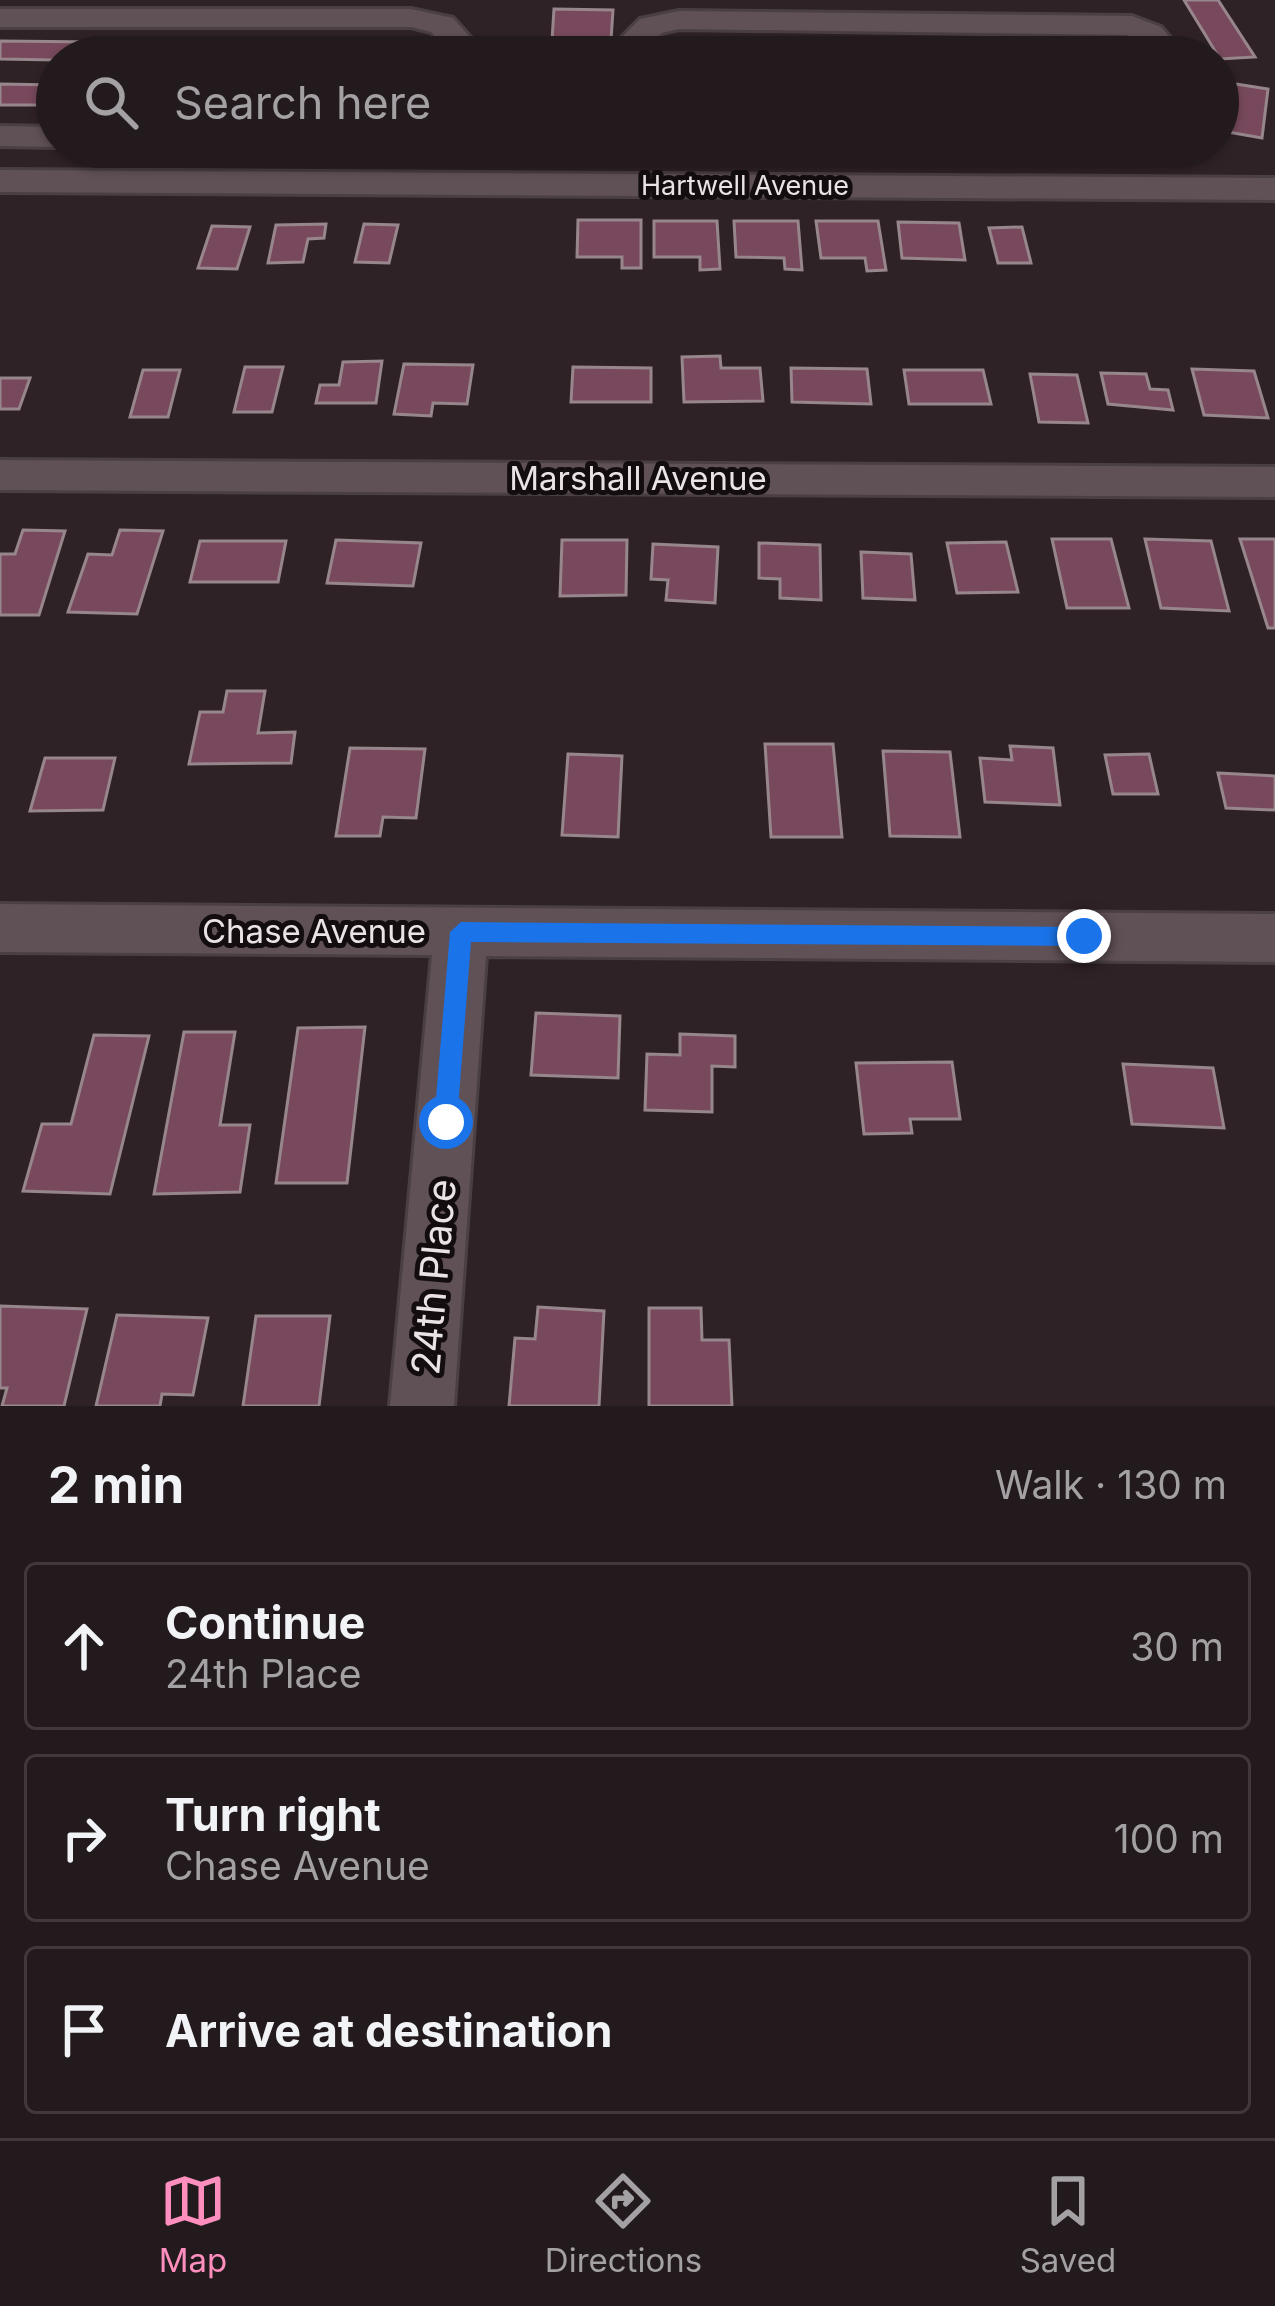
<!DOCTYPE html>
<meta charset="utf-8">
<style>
:root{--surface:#231a1d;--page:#2f272a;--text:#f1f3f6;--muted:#a3a1a4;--line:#40383b;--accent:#fe8ebd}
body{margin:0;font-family:Inter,sans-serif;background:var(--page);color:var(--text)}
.stop{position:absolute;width:36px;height:36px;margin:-27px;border:9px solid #1a73e8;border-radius:50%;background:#fff}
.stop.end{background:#1a73e8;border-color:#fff;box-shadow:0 3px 12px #0008}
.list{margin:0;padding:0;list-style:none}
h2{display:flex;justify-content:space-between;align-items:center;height:156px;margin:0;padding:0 48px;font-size:51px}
h2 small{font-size:39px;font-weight:400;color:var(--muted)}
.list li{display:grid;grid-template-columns:78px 1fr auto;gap:36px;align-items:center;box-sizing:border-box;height:168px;margin:0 24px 24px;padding:0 24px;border:3px solid var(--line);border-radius:12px}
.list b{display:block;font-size:45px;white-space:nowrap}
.list p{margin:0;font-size:39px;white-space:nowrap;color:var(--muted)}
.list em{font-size:39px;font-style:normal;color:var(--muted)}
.icon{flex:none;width:66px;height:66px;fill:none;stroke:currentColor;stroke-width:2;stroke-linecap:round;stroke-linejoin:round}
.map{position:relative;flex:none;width:1275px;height:1406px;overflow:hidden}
.search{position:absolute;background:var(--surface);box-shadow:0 3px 9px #0004;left:36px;right:36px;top:36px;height:132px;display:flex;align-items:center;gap:30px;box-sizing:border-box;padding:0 42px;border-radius:66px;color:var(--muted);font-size:45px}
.sheet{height:732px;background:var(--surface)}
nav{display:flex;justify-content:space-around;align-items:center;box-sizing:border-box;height:168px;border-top:3px solid var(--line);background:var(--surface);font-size:33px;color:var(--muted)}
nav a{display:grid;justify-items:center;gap:6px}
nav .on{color:var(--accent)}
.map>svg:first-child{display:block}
</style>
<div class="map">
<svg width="1275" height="1406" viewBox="0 0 1275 1406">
<rect width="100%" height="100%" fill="#2f2227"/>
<path fill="#78495c" stroke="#97868c" stroke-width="3" d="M1184 0H1218L1255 57 1220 59Z
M554 9 613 10 611 40H552Z
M0 41 196 43 191 57 57 60 0 59Z
M216 42 434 44 431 57H210Z
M659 46 879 48 880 57H659Z
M898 48 1119 50 1121 57H899Z
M0 84 57 85V105H0Z
M1236 84 1268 89 1262 138 1228 132Z
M578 220H641V268H622V257H577Z
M654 221H717L720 269 700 270V257H654Z
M734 221H798L802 270 785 269 784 258 736 257Z
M816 221H878L886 270 867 271 865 258H821Z
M898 222 959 223 965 260 902 258Z
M326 224 324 238 308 239 303 262 268 263 276 225Z
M364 224 398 225 389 263 355 262Z
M212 226 250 227 237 269 198 268Z
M1022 227 1031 263H998L989 228Z
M720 356 721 368H760L763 401 684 402 682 357Z
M382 361 376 403H316L320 385H339L343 362Z
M404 364 473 365 467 404 433 403 431 416 394 414Z
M245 367H283L272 412H234Z
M573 367 651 368V402H571Z
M791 368 867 369 871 404 792 402Z
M1192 369 1254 371 1268 418 1204 415Z
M143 370H180L168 417H130Z
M904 370H983L991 404H909Z
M1101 373 1146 374 1150 389 1168 390 1173 410 1108 404Z
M1030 374 1077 375 1088 423 1039 422Z
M0 378H30L19 409H0Z
M23 530 65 531 39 615H0V554H15Z
M120 530 163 531 137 614 68 612 88 554 112 555Z
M1052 539H1111L1129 608H1067Z
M1145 539 1211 541 1229 611 1161 608Z
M1240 539H1275V628H1268Z
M336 540 421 543 413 586 327 583Z
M562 540H627L626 595 560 596Z
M200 541H286L278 582H190Z
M1006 542 1018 592 957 593 947 543Z
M759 543 820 545 821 600 780 598V579L759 578Z
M653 544 718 547 715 603 666 600 668 580 651 579Z
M861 552 911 554 915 600 863 598Z
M227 691H265L258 733 295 732 291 763 189 764 200 712H223Z
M765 744H833L842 837H771Z
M1010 746 1053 748 1060 805 985 802 980 758 1012 760Z
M350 748 425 749 416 818 383 817 380 836H336Z
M883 751 950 752 960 837 890 836Z
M568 754 622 756 618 837 562 835Z
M1149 754 1158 794H1113L1105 755Z
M45 758H115L103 810 30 811Z
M1218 773 1275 776V810L1226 808Z
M536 1013 620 1016 618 1078 531 1075Z
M365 1027 347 1183H276L298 1028Z
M184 1032H235L220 1125H250L240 1192 154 1194Z
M680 1034 735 1036V1067L712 1066V1112L645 1110 647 1054 680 1055Z
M94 1035 149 1036 110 1194 23 1191 42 1124H71Z
M952 1062 960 1119H910L912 1133 864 1134 856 1063Z
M1123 1064 1213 1068 1224 1128 1132 1124Z
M0 1306 87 1309 64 1406H2L7 1388H0Z
M538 1307 604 1311 599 1406H509L515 1338 535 1339Z
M649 1308H701L702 1340H729L732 1406H649Z
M117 1315 208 1318 193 1395 162 1394 160 1406H96Z
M256 1316H330L319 1406H243Z"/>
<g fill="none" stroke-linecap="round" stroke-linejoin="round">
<defs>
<path id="minor" d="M0 9H411L453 18 488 57H454L431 32 411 27H0Z
M679 11 1132 16 1161 27 1187 57H1153L1127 35 679 29 662 33 637 57H602L640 19Z
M0 126 57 127 58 147 0 146Z
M0 170 1275 178V200L0 192Z
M0 460 1275 467V497L0 490Z
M0 904 1275 914V962L486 956 454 1406H390L432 955 0 952Z"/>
</defs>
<use href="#minor" stroke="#4a3f43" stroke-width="6"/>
<use href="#minor" fill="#605156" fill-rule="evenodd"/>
</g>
<path fill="#1a73e8" d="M461 922 1084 927 1094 936 1084 946 471 942 457 1122 446 1133 434 1122 450 932Z"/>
<g text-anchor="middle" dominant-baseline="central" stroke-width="10" stroke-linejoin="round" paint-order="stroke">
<g font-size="27" fill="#ebe2e5" stroke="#130d10">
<text x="745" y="185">Hartwell Avenue</text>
</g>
<g font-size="33" fill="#ebe2e5" stroke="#130d10">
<text x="638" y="478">Marshall Avenue</text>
<text x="314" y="931">Chase Avenue</text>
</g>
<g font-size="39" fill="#ebe2e5" stroke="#130d10">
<text transform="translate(433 1277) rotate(-85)">24th Place</text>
</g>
</g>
</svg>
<div class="stop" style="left:446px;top:1122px"></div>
<div class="stop end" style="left:1084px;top:936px"></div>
<div class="search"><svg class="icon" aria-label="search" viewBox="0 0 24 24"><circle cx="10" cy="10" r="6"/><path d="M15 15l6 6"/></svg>Search here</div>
</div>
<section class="sheet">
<h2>2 min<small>Walk · 130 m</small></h2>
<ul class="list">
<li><svg class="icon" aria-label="ahead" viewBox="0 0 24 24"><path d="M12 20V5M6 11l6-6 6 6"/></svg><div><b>Continue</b><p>24th Place</p></div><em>30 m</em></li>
<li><svg class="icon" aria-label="right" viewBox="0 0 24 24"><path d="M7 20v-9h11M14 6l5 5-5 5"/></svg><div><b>Turn right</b><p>Chase Avenue</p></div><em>100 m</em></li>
<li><svg class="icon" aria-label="arrive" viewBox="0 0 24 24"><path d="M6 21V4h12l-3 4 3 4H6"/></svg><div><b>Arrive at destination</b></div></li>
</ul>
</section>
<nav>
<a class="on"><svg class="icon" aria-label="map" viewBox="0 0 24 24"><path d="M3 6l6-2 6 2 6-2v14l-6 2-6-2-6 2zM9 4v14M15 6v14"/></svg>Map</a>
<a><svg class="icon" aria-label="directions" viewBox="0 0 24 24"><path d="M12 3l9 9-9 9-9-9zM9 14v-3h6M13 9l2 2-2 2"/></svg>Directions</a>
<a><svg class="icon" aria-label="saved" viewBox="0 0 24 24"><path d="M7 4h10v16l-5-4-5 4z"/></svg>Saved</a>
</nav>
